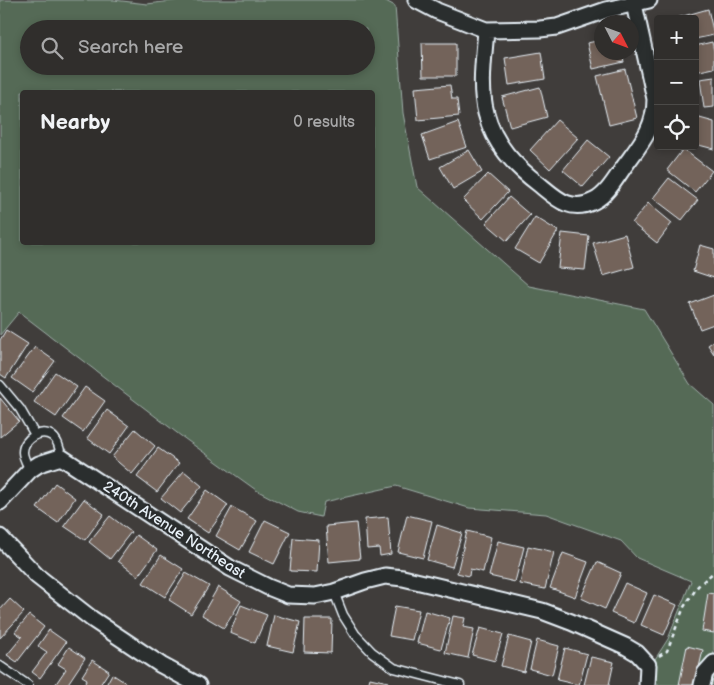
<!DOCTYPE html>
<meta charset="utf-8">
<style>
:root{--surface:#302e2c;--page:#3c3a38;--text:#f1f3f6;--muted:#a8a8a9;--line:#4b4a48}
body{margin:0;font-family:"Balsamiq Sans",sans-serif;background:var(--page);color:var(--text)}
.controls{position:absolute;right:15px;top:15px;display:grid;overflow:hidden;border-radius:5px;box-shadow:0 2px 8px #0003}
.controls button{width:45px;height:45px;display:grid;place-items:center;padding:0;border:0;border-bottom:1px solid var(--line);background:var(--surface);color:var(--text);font:25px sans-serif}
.compass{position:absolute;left:594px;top:15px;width:45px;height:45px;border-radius:50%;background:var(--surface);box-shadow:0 2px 8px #0003;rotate:132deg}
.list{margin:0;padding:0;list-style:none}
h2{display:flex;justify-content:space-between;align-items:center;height:65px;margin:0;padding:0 20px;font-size:21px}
h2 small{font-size:16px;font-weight:400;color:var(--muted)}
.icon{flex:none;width:28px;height:28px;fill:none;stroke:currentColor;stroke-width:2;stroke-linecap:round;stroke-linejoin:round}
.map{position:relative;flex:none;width:714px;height:685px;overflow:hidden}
.search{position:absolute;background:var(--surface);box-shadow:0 2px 8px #0003;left:20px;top:20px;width:355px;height:55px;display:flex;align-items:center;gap:12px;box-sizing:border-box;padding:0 18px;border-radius:28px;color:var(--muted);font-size:19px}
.panel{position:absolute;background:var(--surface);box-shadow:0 2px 8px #0003;left:20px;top:90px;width:355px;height:155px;border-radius:5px}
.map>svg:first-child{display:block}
</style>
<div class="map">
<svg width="714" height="685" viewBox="0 0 714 685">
<rect width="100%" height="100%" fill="#403d3b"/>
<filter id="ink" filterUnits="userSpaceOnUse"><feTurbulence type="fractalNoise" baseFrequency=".02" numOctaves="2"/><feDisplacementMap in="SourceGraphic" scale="10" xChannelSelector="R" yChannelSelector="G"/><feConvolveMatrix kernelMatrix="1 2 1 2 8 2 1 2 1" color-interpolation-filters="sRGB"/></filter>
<g filter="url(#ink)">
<path fill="#556b57" stroke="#9eaea8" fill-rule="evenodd" d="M0 0H114L147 4 181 0H384L395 6 403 113 417 187 529 286 644 309 690 384 714 405V685H647L648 670 668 639 691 581 637 558 621 541 546 514 469 508 396 486 324 502 321 517 298 512 256 490 181 436 19 312 0 335ZM29 29H366V66H29ZM22 92H372V242H22Z"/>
<path fill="#73635a" stroke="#e8f1f8" d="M708 9 714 35 695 39V19H673Z
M602 40V52H622L624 62 593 69 587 43Z
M712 42 714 51V68L695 72V46Z
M422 43H456V76H423Z
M541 52 545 79 509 85 505 58Z
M625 69 637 118 609 125 597 76Z
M714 77V107L704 108 700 79Z
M450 85 452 99H457L459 116 418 120 415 88Z
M540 87 547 117 510 127 502 97Z
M696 117 714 122V149L695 144Z
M557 120 578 138 550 169 530 150Z
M458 122 467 147 430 159 422 135Z
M588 140 609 157 583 187 563 170Z
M683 149 712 171 695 192 667 170Z
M469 150 482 172 453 189 440 167Z
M488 174 508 192 483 219 463 200Z
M669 178 698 200 682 220 653 198Z
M509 197 530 215 507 241 486 223Z
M648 203 672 223 657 243 632 223Z
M535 217 558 231 539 263 515 249Z
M562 233 589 236 585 270 558 268Z
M625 234 634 267 603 276 593 243Z
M700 245 714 249V278L693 271Z
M714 295V324L700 329 690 304Z
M6 330 28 344 6 378 0 374V340Z
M714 341V354L708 345Z
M35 347 55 361 32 392 12 378Z
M55 372 77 387 56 417 34 402Z
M85 387 105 401 83 432 63 418Z
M0 398 19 421 0 437Z
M107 410 129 426 109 454 87 438Z
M135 429 155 446 132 474 112 457Z
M158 448 179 463 157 492 137 477Z
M184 471 202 486 180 513 161 498Z
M55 483 75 498 58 523 37 508Z
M207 490 228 505 208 533 187 519Z
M84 499 104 514 85 540 64 526Z
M232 507 257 521 240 550 216 536Z
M407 515 432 521 423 558 398 552Z
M110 516 131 532 110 559 89 542Z
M388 517 391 554 380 556 379 548 367 549 365 519Z
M265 520 290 532 274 564 249 552Z
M356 523 360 559 329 562 326 526Z
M437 525 462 533 452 567 427 560Z
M467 531 491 537 483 572 470 569 469 576 457 573Z
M136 535 157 550 138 576 118 561Z
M293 538 319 540 317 572 290 571Z
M498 541 524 547 515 582 489 576Z
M528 546 554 552 545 589 520 584Z
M563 553 588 562 575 597 550 588Z
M161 555 183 569 165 597 143 583Z
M597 562 621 573 605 609 581 598Z
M186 573 209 586 191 614 169 600Z
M625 583 647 593 634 623 611 613Z
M218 587 241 601 224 628 202 615Z
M708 593 714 594V633L702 631Z
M654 595 677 605 664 635 641 625Z
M10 599 24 612 0 638V619L1 618 0 616V610Z
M241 605 267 615 255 643 230 633Z
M395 606 419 610 412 640 389 636Z
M425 611 450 618 441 649 417 643Z
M29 615 44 627 17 662 7 655 22 637 15 632Z
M274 615 300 622 293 652 267 646Z
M453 616 465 618 463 627 474 629 468 658 445 653Z
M305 619H332L331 653 304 652Z
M480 628 503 634 495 661 472 655Z
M49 630 66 642 40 678 32 672 47 652 38 646Z
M509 636 531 642 524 672 501 666Z
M537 640 559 646 552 675 530 669Z
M687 646 703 650 695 685H679Z
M69 647 85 658 67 685H55L66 669 58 664Z
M565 648 587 654 579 685 557 680Z
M591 657 614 662 609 685H584Z
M92 660 109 671 100 685H84L87 679 82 676Z
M112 674 129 685H106Z
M370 678 388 682 387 685H368Z"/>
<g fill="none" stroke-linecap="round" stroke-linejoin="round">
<defs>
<path id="service" d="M0 385 20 409 35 435
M30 470C27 464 23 458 23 452 23 439 41 428 52 436 58 440 60 449 61 457
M334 592 343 615 355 634 372 652 394 668 460 685
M0 666 28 685"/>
<path id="minor" d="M416 0 437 11 486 30 540 29 557 27 606 10 649 0
M486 30C484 58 479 86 486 113 494 145 515 166 540 185 557 199 571 213 594 201 608 194 617 176 626 164 642 142 655 127 655 99L634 4
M0 502 30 470 39 464 61 457 230 568 268 587 288 595 315 596 334 592 365 581 385 576 403 578 542 611 571 622 625 646 637 653 648 665 647 685
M0 537 37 576 92 619 161 665 198 685
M702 685 705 673 714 663"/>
</defs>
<use href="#service" stroke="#e8f1f8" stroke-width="11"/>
<use href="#minor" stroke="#e8f1f8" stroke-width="19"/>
<path stroke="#e8f1f8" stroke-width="2.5" stroke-dasharray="4 4" stroke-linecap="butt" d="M659 656 667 651 684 607 698 586 714 572"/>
<use href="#service" stroke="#2a2d2e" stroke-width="8"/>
<use href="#minor" stroke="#2a2d2e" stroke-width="15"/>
</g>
</g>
<g text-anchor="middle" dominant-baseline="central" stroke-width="4" stroke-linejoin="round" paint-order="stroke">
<g font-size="15" fill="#e8f1f8" stroke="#2a2d2e">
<text transform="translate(174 530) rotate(33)">240th Avenue Northeast</text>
</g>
</g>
</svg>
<div class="controls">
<button>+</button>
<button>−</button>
<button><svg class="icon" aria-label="locate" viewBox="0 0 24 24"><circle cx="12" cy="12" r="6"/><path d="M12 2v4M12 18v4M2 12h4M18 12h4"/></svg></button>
</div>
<svg class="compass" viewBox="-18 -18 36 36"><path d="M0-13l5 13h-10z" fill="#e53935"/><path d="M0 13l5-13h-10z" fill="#a8a8a9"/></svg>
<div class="search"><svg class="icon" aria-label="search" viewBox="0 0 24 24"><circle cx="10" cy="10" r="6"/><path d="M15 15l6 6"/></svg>Search here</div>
<section class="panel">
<h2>Nearby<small>0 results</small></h2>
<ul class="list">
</ul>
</section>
</div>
